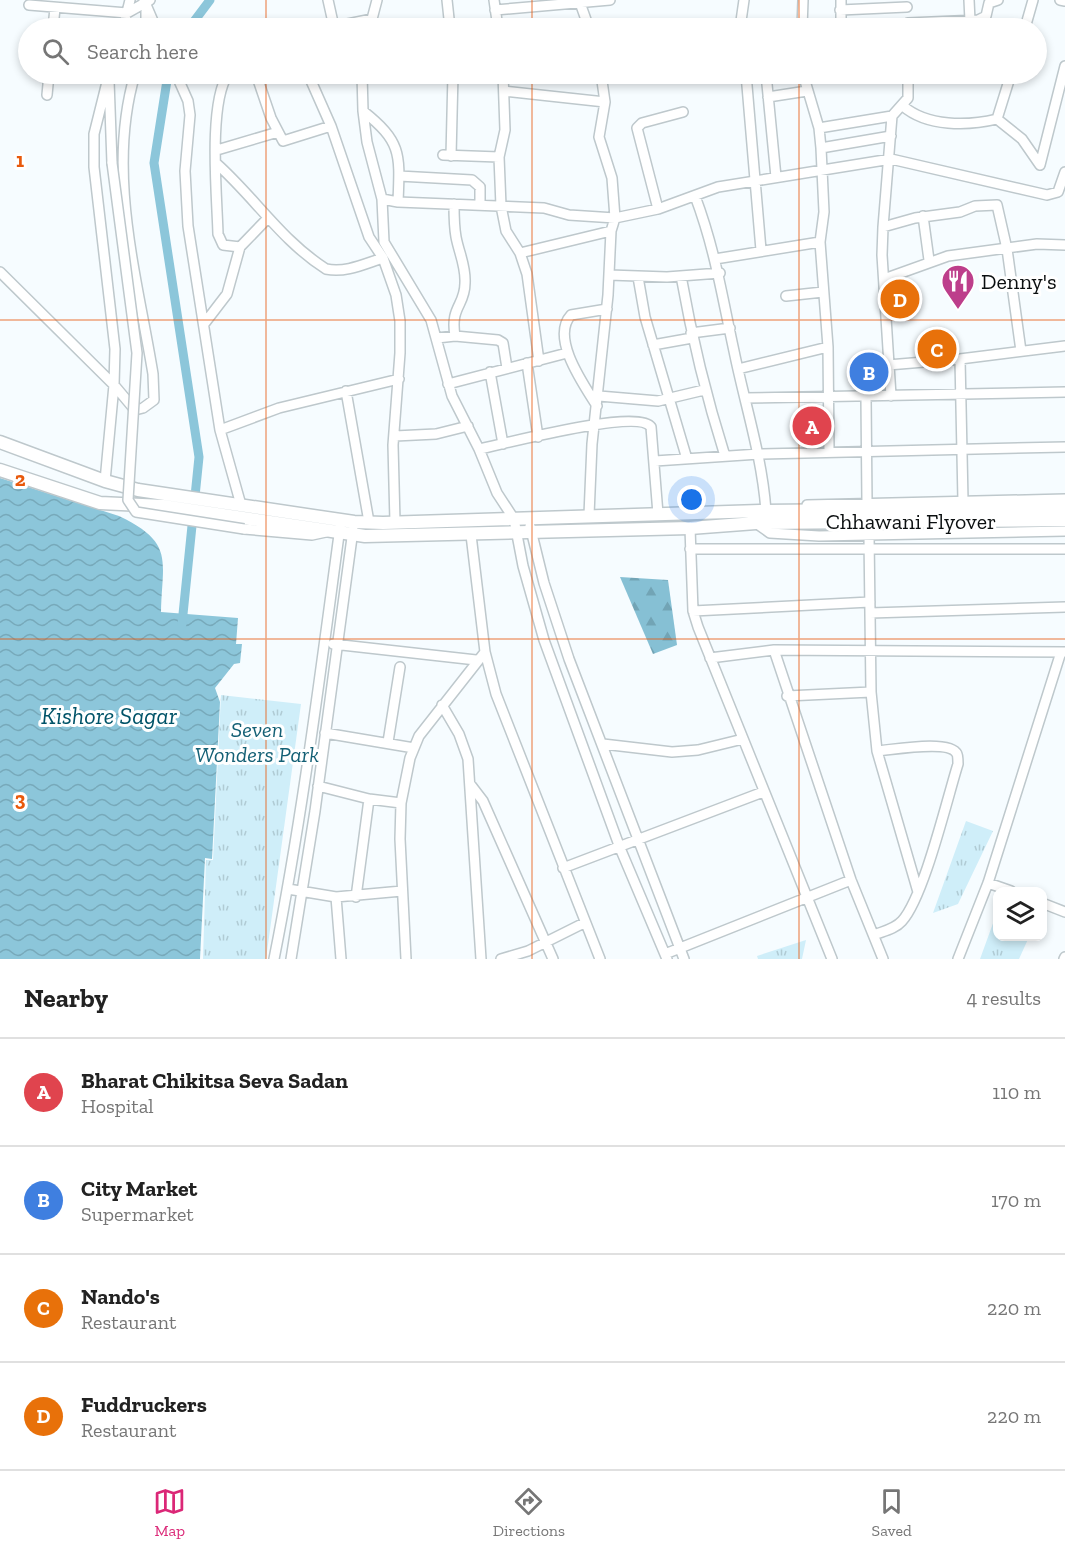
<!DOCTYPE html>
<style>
:root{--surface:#fff;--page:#f6f6f6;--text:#222;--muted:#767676;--line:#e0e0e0;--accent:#db2777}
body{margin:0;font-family:"Zilla Slab",serif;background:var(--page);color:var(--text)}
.controls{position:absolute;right:18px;bottom:18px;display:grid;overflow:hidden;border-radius:12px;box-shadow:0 3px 9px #0003}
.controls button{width:54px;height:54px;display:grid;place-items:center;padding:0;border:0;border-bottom:2px solid var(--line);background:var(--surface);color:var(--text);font:30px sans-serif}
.you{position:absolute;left:692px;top:500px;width:21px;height:21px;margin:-15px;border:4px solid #fff;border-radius:50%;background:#1a73e8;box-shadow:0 0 0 9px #1a73e833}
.badge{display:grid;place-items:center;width:39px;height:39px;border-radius:50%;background:var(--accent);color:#fff;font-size:20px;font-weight:700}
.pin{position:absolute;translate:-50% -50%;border:3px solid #fff;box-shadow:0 2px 6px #0006}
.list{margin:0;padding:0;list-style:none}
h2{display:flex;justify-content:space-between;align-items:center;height:78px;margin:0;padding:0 24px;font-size:26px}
h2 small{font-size:20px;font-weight:400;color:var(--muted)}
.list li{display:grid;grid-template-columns:39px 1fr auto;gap:18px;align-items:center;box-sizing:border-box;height:108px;padding:0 24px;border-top:2px solid var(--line)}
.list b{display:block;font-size:22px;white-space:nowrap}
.list p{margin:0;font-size:20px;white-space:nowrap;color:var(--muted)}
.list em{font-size:20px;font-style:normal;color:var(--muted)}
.icon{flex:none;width:33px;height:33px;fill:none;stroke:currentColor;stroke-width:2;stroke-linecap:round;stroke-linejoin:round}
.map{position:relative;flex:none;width:1065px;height:959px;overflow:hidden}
.search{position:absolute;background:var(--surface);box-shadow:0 3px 9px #0003;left:18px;right:18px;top:18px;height:66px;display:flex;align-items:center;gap:15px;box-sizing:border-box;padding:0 21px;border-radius:33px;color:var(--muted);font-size:22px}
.sheet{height:510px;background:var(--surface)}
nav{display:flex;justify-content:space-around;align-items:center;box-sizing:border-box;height:84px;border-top:2px solid var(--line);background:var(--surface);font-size:16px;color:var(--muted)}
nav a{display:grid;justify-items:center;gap:3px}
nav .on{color:var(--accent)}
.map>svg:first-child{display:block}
</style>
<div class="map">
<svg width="1065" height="959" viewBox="0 0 1065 959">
<defs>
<pattern id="forest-firs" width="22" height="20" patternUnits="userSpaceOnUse" patternTransform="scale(1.5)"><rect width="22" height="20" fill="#86c0d4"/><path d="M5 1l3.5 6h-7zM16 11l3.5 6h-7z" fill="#72a4b5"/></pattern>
<pattern id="park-tufts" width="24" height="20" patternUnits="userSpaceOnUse" patternTransform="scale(1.5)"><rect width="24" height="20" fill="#cfeef9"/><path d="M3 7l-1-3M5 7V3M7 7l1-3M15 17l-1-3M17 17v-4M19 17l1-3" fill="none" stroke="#b0cbd4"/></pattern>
<pattern id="water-waves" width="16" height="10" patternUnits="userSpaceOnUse" patternTransform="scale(1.5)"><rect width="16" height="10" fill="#8cc6da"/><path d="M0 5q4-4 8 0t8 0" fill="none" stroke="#77a9ba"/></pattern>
</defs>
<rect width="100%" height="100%" fill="#f6fcff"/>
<path fill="url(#forest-firs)" d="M620 577 668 580 677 645 653 654Z"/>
<path fill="url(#park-tufts)" d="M221 695 301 704 266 959H203L206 860H213Z
M966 821 993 831 958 904 933 913Z
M996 915 998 936 1029 937 1019 959H980Z
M806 940 802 959H758L757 956Z"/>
<path fill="url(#water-waves)" d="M0 478 119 516C175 543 162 560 161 612L238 618 236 644H242L240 663 234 664 215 688 220 702 212 859 205 858 200 959H0Z"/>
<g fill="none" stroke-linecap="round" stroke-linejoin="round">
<path stroke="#8cc6da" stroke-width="9" d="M189 28 210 0
M168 74 154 163 199 457 182 624"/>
<defs>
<path id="minor" d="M144 0 156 28
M328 0 334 27
M447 0 450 28
M494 0 498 28
M579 0 589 28
M969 0 970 21 976 28
M1060 0 1065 1
M29 5 127 13 150 0
M495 10 610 0
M840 10 907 7
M146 11V28
M908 23 978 20 986 16 989 3 998 0
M53 28 55 8
M123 28 130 0
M328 28 372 19 377 0
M740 28 744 0
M802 28 803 0
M841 28V0
M1025 28 1033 0
M176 74 188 101 190 115 185 171 188 226 220 430 241 505
M228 74C208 104 217 196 218 234L223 245 240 247
M256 74 271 118 283 141 331 126
M308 74 331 126 369 237 383 258 396 295 400 321V353L393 445 395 522
M362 74 363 111 367 142 382 199 384 242 431 320 452 396 479 449 497 493 514 519 523 566 544 640 620 848 667 959
M503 74 505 130 499 157 501 206 506 231 520 253 527 274 539 361
M746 74 761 250
M766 74 776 177
M803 74 819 128 821 148 824 212 820 242 828 347 829 452
M1011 74 997 119 1022 139 1040 165
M109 81 112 163
M504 91 605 102
M47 95 49 74
M768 97 807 91
M903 106C927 127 968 126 997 119
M363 111C402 142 400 154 398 202
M819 128 892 116
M821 148 891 136
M217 150 278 132
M443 155 499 157
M451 156 453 74
M217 164C255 198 282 241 326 269 346 273 364 264 383 258
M1040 165 1065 66
M399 176 472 180 480 187V205
M695 196C715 249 722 296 734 351 745 405 762 456 766 511
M382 199 398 202 544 208 569 215 615 218 658 209 718 187 891 159 1047 195 1058 192 1065 172
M454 204C454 215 454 226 456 237 459 253 466 266 465 283 465 306 450 306 455 336
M658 209 637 128 642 123 683 112
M923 216 929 260
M883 227 915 218 960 212 975 206 997 205 1007 249 1021 351
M520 253 611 231
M715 259 820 242
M0 272 114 385 135 410 143 408 154 400 153 374C137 276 106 172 135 74
M609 275 667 277 720 273
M681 276C692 338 706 396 725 456
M638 277 645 317 687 459
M884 279 948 256 1037 244 1065 245
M786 296 823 292
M204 324 227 294 240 247 267 219
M691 333 730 328
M437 338 455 336 498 340 503 343 507 368
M653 345 692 338
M960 359 963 501
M527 363 538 437
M888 365 960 359 1065 346
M738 369 828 347
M490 372 503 444
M448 384 567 353
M346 391 369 522
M599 396 658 401 704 390
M891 396 882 255 883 227 892 116 908 98V74
M745 398 1065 392
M866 398 867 503
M597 406C584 385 550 338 571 315L607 309
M220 430 279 408 399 379
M395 436 436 434 468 426
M479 449C504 444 638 408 651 427L658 514
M655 461 759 454 1065 447
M105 481 114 385 115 349 94 167V134L109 74
M807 505 1065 499
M589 515 592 444 608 295 611 231 615 218 612 178 599 137 605 102 601 74
M756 523 770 533 819 536 1065 531
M530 526 544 583 569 659 684 959
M690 528 693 611 698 627 832 959
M244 529 312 535 326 532
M471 535 485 652 496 694 600 959
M869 536 871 692 877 751 918 892
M690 549H1065
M693 611 870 602
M870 613 1065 607
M333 644 476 660
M774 650 851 880 883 959
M710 658 774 650 1065 652
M787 696 871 692
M442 705 459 734 468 759 481 959
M325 733 414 748
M388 742 400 667
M603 744 672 752 698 750 743 739
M470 784 483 801 553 959
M318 786 369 799 401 803
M563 868 763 792
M988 883 1011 891
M288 889 336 897 402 891
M336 897 341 959
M356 897 369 799
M1042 903 1065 912
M874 935C884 931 895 929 902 921 924 897 947 799 958 764 958 763 958 755 957 754 950 739 892 750 877 751
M665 954 851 880
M274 959C303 814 321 667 341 520
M291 959 315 811 353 530
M406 959 400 839 401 803 410 758 419 736 485 652
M501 959 528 951 584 923
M958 959 988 883 1061 652
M1064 959 1065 957"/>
<path id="major" d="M0 442 105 481 138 490 354 522 383 523 760 511 1065 508
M0 470 100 503 163 506 365 536 690 528 756 523 1065 520"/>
</defs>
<use href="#minor" stroke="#bec8cc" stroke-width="12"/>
<use href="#major" stroke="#bec8cc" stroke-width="15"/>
<use href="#minor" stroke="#fff" stroke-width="9"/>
<use href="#major" stroke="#fff" stroke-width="12"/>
<defs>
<path id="minor-bridge" d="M112 163 137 353 128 500 136 512 244 529"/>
</defs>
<use href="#minor-bridge" stroke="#bec8cc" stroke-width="12" stroke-linecap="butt"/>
<use href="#minor-bridge" stroke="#fff" stroke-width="9"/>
</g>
<path fill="none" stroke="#e8590c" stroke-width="1.5" stroke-opacity="0.55" d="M266 0V28M532 0V28M799 0V28M266 74V959M532 74V959M799 74V959M0 320H1065M0 639H1065"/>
<defs>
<symbol id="restaurant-pin" viewBox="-11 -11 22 30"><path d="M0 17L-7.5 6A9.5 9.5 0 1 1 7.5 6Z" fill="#bd3e8b" stroke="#fff"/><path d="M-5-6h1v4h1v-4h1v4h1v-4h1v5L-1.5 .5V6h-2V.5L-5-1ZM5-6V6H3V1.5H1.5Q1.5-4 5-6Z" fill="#fff"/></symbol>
</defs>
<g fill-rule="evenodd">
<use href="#restaurant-pin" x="939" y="262" width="38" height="52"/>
</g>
<g text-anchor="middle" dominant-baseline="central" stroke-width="6" stroke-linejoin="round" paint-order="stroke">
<g font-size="22" fill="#0b0f10" stroke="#fff" text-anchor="start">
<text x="981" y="281">Denny's</text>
</g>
<g font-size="22" fill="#0b0f10" stroke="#fff">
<text x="911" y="521">Chhawani Flyover</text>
</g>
<g font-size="22" font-style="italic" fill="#146075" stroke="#fff">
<text x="257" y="729">Seven<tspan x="257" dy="25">Wonders Park</tspan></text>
</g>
<g font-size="24" font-style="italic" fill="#005368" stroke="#fff">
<text x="109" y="715">Kishore Sagar</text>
</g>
</g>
<g font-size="20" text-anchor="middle" font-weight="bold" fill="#e8590c" stroke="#fff" stroke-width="6" stroke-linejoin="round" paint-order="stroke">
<text x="20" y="167">1</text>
<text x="20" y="486">2</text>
<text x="20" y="806">3</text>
</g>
</svg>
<div class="controls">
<button><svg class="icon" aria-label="layers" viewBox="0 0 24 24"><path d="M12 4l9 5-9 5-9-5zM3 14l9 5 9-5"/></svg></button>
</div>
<div class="you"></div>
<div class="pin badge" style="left:812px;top:426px;background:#e0444e">A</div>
<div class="pin badge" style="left:869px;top:372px;background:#3f7fe0">B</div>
<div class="pin badge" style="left:937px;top:349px;background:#e8710a">C</div>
<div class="pin badge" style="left:900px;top:299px;background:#e8710a">D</div>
<div class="search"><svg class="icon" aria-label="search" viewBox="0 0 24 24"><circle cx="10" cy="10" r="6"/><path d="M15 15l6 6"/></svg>Search here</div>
</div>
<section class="sheet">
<h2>Nearby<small>4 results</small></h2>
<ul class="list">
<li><span class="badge" style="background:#e0444e">A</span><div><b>Bharat Chikitsa Seva Sadan</b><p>Hospital</p></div><em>110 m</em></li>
<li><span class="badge" style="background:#3f7fe0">B</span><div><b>City Market</b><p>Supermarket</p></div><em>170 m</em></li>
<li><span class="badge" style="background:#e8710a">C</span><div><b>Nando's</b><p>Restaurant</p></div><em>220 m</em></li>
<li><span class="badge" style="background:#e8710a">D</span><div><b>Fuddruckers</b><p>Restaurant</p></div><em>220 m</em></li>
</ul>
</section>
<nav>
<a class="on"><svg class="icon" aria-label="map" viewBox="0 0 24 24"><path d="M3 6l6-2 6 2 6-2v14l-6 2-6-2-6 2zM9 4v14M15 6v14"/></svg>Map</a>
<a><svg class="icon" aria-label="directions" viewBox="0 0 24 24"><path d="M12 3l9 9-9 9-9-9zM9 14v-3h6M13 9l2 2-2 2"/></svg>Directions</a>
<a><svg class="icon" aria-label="saved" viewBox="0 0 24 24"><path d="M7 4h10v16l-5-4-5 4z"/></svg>Saved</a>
</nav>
